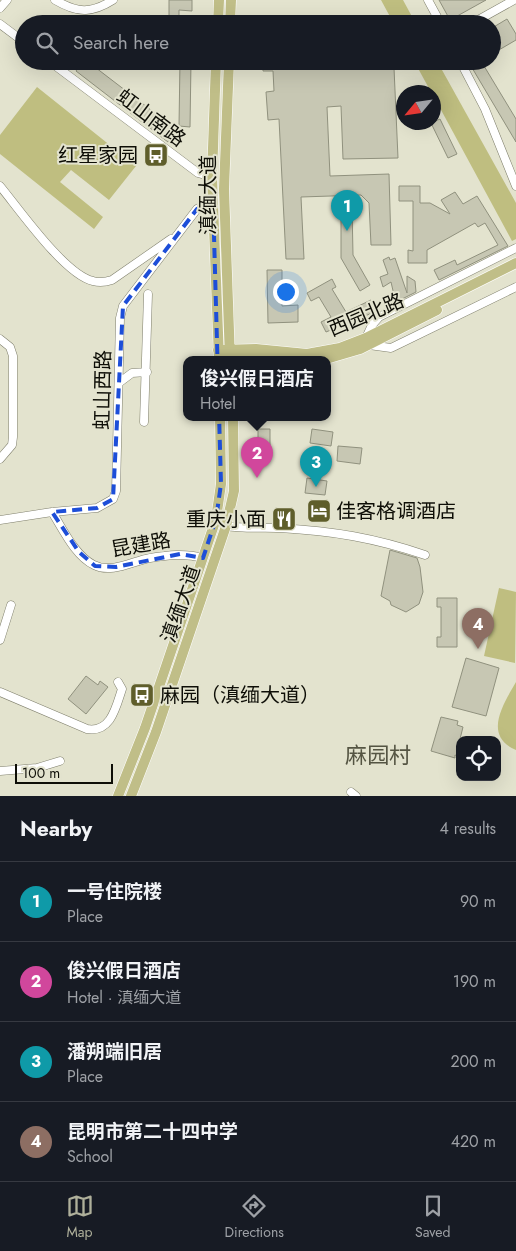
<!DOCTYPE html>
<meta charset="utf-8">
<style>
:root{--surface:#171b24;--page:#20242c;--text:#f1f3f6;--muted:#9ea1a6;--line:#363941;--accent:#afb09b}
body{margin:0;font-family:Jost,"Noto Sans SC",sans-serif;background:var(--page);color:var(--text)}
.controls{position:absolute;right:15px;bottom:15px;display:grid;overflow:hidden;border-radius:10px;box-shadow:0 5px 20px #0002}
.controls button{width:45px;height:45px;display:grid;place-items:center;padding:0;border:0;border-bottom:1px solid var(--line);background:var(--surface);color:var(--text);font:25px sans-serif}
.compass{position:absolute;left:396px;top:85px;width:45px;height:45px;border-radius:50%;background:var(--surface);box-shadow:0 5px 20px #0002;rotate:241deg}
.scale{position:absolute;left:15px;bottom:12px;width:98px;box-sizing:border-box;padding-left:5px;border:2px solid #0e0e07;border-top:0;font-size:14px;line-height:18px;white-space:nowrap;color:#0e0e07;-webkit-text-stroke:4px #e3e3ce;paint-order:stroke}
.you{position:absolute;left:285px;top:291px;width:18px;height:18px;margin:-12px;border:4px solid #fff;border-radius:50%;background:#1a73e8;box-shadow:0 0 0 8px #1a73e833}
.badge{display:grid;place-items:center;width:32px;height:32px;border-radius:50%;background:var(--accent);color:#fff;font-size:16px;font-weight:700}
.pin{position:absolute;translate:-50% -41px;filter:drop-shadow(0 1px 2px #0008)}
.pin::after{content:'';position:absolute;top:26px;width:18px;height:15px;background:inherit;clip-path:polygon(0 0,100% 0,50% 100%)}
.popup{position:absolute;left:183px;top:356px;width:148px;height:65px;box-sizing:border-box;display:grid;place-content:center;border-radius:10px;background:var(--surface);filter:drop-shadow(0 1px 4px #0005);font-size:16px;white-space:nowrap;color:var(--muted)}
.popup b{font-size:19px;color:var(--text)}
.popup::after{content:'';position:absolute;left:50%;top:100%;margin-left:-10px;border:10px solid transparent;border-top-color:var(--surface)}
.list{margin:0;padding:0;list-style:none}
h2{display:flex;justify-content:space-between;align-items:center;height:65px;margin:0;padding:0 20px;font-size:21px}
h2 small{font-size:16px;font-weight:400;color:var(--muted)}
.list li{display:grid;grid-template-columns:32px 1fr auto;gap:15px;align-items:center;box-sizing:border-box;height:80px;padding:0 20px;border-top:1px solid var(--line)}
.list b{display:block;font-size:19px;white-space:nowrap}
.list p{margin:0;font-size:16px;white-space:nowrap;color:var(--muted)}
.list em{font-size:16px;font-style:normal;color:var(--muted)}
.icon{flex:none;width:28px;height:28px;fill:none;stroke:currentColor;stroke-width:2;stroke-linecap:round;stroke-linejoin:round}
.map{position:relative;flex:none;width:516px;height:796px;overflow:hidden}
.search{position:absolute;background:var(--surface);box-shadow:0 5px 20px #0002;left:15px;right:15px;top:15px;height:55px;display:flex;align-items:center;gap:12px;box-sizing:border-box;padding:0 18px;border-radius:28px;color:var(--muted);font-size:19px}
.sheet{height:385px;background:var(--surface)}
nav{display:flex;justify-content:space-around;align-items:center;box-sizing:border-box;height:70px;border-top:1px solid var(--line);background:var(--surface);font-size:14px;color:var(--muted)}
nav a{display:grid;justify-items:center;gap:2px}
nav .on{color:var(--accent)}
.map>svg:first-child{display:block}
</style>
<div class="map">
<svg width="516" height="796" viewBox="0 0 516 796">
<rect width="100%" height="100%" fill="#e3e3ce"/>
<path fill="#bfbe80" d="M381 0H403L416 24H394Z
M414 61H437L516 203V239L512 241 434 97V92H431Z
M37 87 136 166 109 200 71 170 60 182 103 217 94 229 0 154V135Z
M499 588 516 592 515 663 484 656Z
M516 682V750C482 736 504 703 516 682Z"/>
<path fill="#c7c7b3" stroke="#90917e" d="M169 0H192V11L179 10V18H171V16H169Z
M439 0H486L450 20Z
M507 19 516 34V40L492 54V28Z
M83 61H87L177 130 168 142 76 71Z
M180 61H191L190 127 179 126Z
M269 61H375V69L394 68 398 158 343 159 341 106 327 107 330 176 389 174 391 245H371L369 203 361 195 301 197 304 259H286L279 119 268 120 266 92 274 91 273 71H263V66H269Z
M468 61H481L516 119V142Z
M440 119 457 154 448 158 431 123Z
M399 186H420V203H430L450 214 441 200 455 192 463 204 477 196 508 246 439 280 434 270 455 260 457 265 498 245 485 223 478 227 475 223 427 250V263H408V250L413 251V201H399Z
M341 206H352L353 255 370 285 360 291 341 258Z
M389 257 390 260 395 258 407 293V276L415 281 416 292 400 300 394 295 391 282 383 287 380 277 388 274 383 260Z
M267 270H282V306L298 305V322L268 323Z
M332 279 336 287 332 289 346 312 371 300 377 311 326 332 321 322 331 317 319 297 311 301 307 293Z
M258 429H270V451H258Z
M312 429 333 432 331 446 310 443Z
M338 446 362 448 360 464 337 461Z
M307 478 327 481 325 495 305 493Z
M390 550 417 558 420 567 423 592 419 604 406 612 391 605 390 601 381 596Z
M437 598H457V647H437V637H441V607H437Z
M466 658 499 668 486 716 452 707Z
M86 676 98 685 100 681 108 687 86 714 68 699Z
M441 717 458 721 457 725 463 727 460 739V757L455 755V758L431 751Z"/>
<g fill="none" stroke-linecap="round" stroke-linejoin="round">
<defs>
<path id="minor" d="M55 0C77 13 91 14 113 0
M428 0 441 24
M0 8 7 0
M0 24 24 42
M471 24 514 0
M49 61 198 173 212 177
M100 61 114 64 128 61
M460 61 485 109 516 186
M0 186C19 209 65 275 93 281 100 283 106 282 112 280L171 239
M366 338 372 325 379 317 516 248
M0 339 10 347 13 356V437L12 445 0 459
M369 345 391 348 516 287
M120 382 132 373 147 372
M144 422 148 294
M52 512C63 529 75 556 94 565 111 574 133 561 150 558 168 555 185 553 203 558
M0 520 52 512 97 508 113 499 116 491 120 318 123 306 197 209 213 200
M226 526C245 529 262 527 280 528 333 531 375 538 425 555
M0 640 11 605
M0 692 87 729C111 733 116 707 122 689L118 682
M0 771 37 768 60 761
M351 792 356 796"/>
<path id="major" d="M218 24 219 0
M230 24 231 0
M216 61 212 177 219 359
M229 61 224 189 230 359
M218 350 256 349 307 354 340 348 366 338 516 263
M224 357 280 359
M326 359 360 349 437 310
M118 796 145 728 216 519 221 484 220 417
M131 796 156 732 226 526 234 491 233 417"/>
</defs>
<use href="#minor" stroke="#7f7f6c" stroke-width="9"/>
<use href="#major" stroke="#fff" stroke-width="11"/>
<use href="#minor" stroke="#fff" stroke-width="8"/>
<use href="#major" stroke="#c0be88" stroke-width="10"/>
</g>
<path fill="none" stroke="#1d4ed8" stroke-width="4" stroke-dasharray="10 6" stroke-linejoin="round" d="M213 200 221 484 216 519 203 558 180 554 116 567 95 566 79 552 52 512 97 508 113 499 123 306 197 209Z"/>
<defs>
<symbol id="bus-square" viewBox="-11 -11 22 22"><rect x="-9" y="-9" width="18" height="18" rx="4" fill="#5f5e2b" stroke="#e3e3ce"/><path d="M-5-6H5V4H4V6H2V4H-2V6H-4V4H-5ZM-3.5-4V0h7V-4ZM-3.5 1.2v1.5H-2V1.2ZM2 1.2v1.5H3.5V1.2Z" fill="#fff"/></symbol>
<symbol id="hotel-square" viewBox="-11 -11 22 22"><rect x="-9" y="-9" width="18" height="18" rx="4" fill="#5f5e2b" stroke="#e3e3ce"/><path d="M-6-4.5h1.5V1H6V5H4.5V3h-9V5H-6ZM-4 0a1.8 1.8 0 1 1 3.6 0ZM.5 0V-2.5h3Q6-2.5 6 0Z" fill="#fff"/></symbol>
<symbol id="restaurant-square" viewBox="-11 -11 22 22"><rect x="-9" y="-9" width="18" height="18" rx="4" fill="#5f5e2b" stroke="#e3e3ce"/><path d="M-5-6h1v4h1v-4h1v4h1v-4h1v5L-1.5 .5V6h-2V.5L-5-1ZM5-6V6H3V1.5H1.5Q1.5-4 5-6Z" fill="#fff"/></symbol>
</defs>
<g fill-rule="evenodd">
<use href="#bus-square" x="142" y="141" width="28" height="28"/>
<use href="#hotel-square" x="305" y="497" width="28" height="28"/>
<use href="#restaurant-square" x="270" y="505" width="28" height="28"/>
<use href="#bus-square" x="128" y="681" width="28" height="28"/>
</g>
<g text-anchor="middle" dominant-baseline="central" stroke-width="4" stroke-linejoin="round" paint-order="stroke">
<g font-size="20" fill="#0e0e07" stroke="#e3e3ce">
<text transform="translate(151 118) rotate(37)">虹山南路</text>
<text transform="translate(208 195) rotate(-90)">滇缅大道</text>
<text transform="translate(366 315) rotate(-23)">西园北路</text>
<text transform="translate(103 390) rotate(-89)">虹山西路</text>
<text transform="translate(141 545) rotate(-10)">昆建路</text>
<text transform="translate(181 604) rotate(-71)">滇缅大道</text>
</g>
<g font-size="20" fill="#0e0e07" stroke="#e3e3ce" text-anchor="end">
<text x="138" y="155">红星家园</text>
<text x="336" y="511" text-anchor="start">佳客格调酒店</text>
<text x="266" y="519">重庆小面</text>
<text x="160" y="695" text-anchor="start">麻园（滇缅大道）</text>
</g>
<g font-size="22" fill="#555543" stroke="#e3e3ce">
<text x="378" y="755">麻园村</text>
</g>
</g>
</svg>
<div class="controls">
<button><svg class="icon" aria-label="locate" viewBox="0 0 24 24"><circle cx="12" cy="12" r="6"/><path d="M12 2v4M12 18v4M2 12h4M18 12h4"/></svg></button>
</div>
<svg class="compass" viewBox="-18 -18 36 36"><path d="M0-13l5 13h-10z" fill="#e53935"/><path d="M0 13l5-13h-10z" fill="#9ea1a6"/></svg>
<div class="scale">100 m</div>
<div class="you"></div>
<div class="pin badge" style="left:347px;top:231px;background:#0f9aa8">1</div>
<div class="pin badge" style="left:257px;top:478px;background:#d1479c">2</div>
<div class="popup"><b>俊兴假日酒店</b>Hotel</div>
<div class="pin badge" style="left:316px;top:487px;background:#0f9aa8">3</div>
<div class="pin badge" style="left:478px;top:649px;background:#8d6e63">4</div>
<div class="search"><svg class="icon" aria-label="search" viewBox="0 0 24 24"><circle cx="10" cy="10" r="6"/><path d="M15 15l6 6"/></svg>Search here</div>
</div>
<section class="sheet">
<h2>Nearby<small>4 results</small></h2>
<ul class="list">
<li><span class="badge" style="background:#0f9aa8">1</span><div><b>一号住院楼</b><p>Place</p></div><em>90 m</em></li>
<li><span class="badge" style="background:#d1479c">2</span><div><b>俊兴假日酒店</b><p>Hotel · 滇缅大道</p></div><em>190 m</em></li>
<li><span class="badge" style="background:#0f9aa8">3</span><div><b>潘朔端旧居</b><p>Place</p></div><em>200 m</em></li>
<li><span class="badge" style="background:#8d6e63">4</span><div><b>昆明市第二十四中学</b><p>School</p></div><em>420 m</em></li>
</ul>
</section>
<nav>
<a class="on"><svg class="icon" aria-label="map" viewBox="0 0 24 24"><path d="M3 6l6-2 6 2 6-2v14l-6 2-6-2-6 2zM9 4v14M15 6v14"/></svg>Map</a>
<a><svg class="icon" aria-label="directions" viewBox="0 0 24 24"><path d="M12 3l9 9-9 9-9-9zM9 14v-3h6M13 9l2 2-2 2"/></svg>Directions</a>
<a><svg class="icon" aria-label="saved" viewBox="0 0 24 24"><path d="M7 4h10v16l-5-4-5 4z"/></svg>Saved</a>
</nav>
